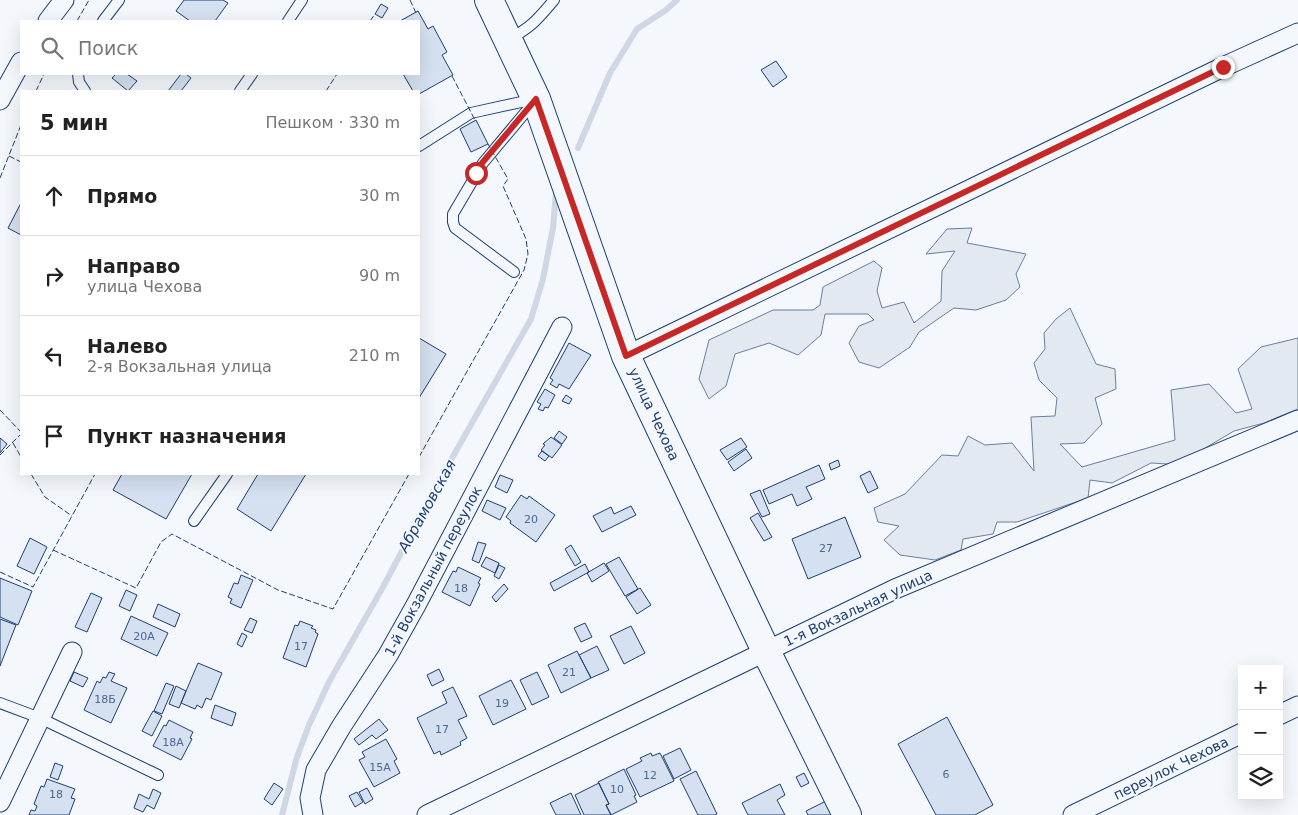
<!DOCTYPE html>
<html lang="ru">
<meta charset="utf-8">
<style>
:root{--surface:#fff;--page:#f2f2f2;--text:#222;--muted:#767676;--line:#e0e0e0}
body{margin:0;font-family:"DejaVu Sans",sans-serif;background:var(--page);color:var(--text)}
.controls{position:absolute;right:15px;bottom:15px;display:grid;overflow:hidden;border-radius:0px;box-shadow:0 5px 20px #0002}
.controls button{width:45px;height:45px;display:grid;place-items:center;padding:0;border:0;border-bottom:1px solid var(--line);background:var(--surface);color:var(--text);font:25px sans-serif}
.stop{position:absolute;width:15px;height:15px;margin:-11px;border:4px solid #c62828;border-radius:50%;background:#fff}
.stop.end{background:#c62828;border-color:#fff;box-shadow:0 1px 5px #0008}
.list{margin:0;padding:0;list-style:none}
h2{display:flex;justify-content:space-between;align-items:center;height:65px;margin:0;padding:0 20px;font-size:21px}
h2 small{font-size:16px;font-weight:400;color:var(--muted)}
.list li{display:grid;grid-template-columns:32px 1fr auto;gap:15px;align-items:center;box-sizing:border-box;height:80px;padding:0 20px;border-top:1px solid var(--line)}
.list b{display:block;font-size:19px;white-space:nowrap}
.list p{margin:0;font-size:16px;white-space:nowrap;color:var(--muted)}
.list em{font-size:16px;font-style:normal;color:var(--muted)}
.icon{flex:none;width:28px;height:28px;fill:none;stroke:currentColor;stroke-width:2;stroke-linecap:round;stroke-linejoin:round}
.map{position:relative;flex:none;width:1298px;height:815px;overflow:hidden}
.search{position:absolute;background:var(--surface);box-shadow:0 5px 20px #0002;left:20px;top:20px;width:400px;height:55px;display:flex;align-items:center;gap:12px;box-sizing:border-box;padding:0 18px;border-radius:0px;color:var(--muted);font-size:19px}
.panel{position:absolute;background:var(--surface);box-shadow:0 5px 20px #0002;left:20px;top:90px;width:400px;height:385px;border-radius:0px}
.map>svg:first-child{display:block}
</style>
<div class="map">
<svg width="1298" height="815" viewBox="0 0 1298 815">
<rect width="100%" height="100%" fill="#f4f7fb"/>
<path fill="#e3e9f0" stroke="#687fa3" d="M972 228 967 243 1026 254 1016 274 1020 287 1006 300 976 310 954 308 919 332 910 347 879 368 859 362 849 343 859 326 874 320 868 314H825L821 335 798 355 769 343 735 354 726 386 709 399 699 379 709 340 773 310H813L820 305 823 287 874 261 882 268 877 291 882 308 904 302 914 323 941 301 942 271 955 251 926 254 947 229Z
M1070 308 1096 364 1115 369 1116 389 1095 398 1102 424 1084 443 1060 444 1082 467 1175 440 1171 390 1209 384 1236 413 1252 409 1238 369 1261 347 1298 338V409L1264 423 1234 431 1195 454 1168 464 1151 463 1112 483 1090 480 1088 498 1017 522H997L993 534 963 539 961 550 935 560 900 555 884 540 899 526 878 522 874 508 905 494 942 455 958 456 968 436 985 445 1012 443 1034 471 1031 417 1055 416 1057 398 1039 380 1034 363 1045 349 1044 333 1056 319Z"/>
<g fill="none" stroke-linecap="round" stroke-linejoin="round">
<path stroke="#cfd7e4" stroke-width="6" d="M578 148 610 73 637 29 666 10 677 0
M282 815 297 757 309 725 329 682 383 587 439 481 531 319 543 279 553 228 556 193"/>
</g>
<path fill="#d5e0f0" stroke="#1d3f73" d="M184 0H223L228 3 215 21H190L176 11Z
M381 4 388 8 382 18 375 14Z
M418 11 428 29 433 26 447 52 442 55 453 75 419 94V91H413L403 74H419V21H400Z
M776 61 787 77 773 87 761 70Z
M116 74H127L137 81 128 91 112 78Z
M181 74H186L191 78 181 91H168Z
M476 120 488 144 471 152 460 129Z
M21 203V235L8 228Z
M419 338 446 354 419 398Z
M569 343 591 355 569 389 559 384 557 388 550 384 553 380 550 378Z
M545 389 555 395 548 408 545 407 543 411 538 409 541 404 537 402Z
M566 395 572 399 569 404 562 401Z
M559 431 567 437 562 444 554 438Z
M551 437 562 445 552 458 541 450 545 445 543 444Z
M0 438 7 444 0 453Z
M741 438 747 447 727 460 720 450Z
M746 449 752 458 734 471 728 462Z
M542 451 549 456 545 461 538 456Z
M838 460 840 466 831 470 829 464Z
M819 465 825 479 806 487 812 499 797 506 792 494 769 504 763 490Z
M870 471 878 488 868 493 860 476Z
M122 474H192L166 519 113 490Z
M258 474H306L271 531 237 509Z
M500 475 513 480 507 493 495 487Z
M760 490 770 514 762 517 750 494Z
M521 495 527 499 529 496 555 515 536 542 510 523 511 521 506 517Z
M487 500 506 508 500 520 482 511Z
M631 506 636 515 602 532 593 516 611 507 614 514Z
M758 513 772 537 764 541 750 518Z
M845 517 861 557 808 579 792 539Z
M30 538 47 547 34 574 17 566Z
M478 542 486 544 479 563 472 560Z
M571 545 581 562 575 566 565 549Z
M486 557 499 563 495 573 481 566Z
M619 557 638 589 625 596 606 564Z
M604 563 609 571 592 582 587 573Z
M585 564 589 572 554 591 550 583Z
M499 565 505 568 499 579 494 576Z
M458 567 481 578 478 583 480 584 470 606 442 592 453 571 456 572Z
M241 575 253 580 241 608 230 603 232 599 228 597 234 583 238 584Z
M0 578 32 591 18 625 0 617Z
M504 584 508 589 496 602 492 597Z
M640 588 651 605 637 614 626 597Z
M126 590 137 595 130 611 119 606Z
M91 593 102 598 87 632 75 627Z
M158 604 180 614 175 627 153 617Z
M131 616 168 633 157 656 121 639Z
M250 618 257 621 252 633 244 630Z
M0 619 16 625 0 666Z
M300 621 313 626 311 628 316 630 315 632 318 634 306 667 283 658 295 625 298 626Z
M585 623 592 637 581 642 574 628Z
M631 626 645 653 624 664 610 636Z
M242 633 247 636 242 647 237 644Z
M597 646 609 670 591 678 579 655Z
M577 651 591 678 561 693 548 665Z
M198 663 222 673 211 700 206 698 202 708 197 705 195 709 181 703Z
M439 669 444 680 432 686 427 675Z
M74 672 88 678 83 687 70 681Z
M109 672 115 674 111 681 127 688 111 723 84 710 97 681 100 683 103 677 106 678Z
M537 672 549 697 532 705 520 680Z
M511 680 526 709 493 725 479 696Z
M166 683 174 686 162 714 154 711Z
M176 686 186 691 179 708 169 704Z
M453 687 467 716 458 720 467 738 460 742 461 745 441 755 440 751 434 754 417 718 447 703 442 692Z
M215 705 236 713 232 726 211 718Z
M153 711 162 716 152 736 142 731Z
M947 717 993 805 975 815H936L898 744Z
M379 719 388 730 376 739 372 735 359 745 354 739Z
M169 720 193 732 190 738 192 739 181 760 153 746 164 725 166 726Z
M386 739 397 759 394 761 400 773 374 787 359 760 365 757 362 752Z
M680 748 691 770 674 779 663 756Z
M651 753 652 756 660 753 674 781 640 797 626 769 642 761 640 758Z
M55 763 63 766 58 780 50 777Z
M624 769 636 795 634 796 637 802 611 815 606 805 609 804 598 782Z
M696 771 717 814 715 815H698L680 779Z
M804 773 809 783 801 787 796 777Z
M47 779 75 789 71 798 75 799 69 815H29L31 810 35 811 37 806 34 804 41 786 44 787Z
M274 783 283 789 272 805 264 799Z
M599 783 609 804 606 805 611 815H584L575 795Z
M780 784 785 795 777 800 785 815H748L742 803Z
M367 788 373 799 365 804 359 792Z
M153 789 161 793 154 809 147 805 143 812 134 808 139 794 149 799Z
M357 792 363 802 355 807 349 796Z
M571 793 581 815H556L550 803Z
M826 801 833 815H808L806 811Z"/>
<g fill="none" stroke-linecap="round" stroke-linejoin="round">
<defs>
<path id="lane" d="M103 21 119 0
M288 21 302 0
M508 39C530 29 539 18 554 0
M78 74 79 82 85 91
M240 91 252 74
M419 146 471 113 535 99
M514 272 455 228 453 222V214L483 163 534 102
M194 521 227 474
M0 703 40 718 158 775"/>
<path id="street" d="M48 21 64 0
M0 100 21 62
M626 356 1223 67 1298 33
M1279 715 1298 706
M0 802 72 652
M313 815 310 798 316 770 341 727 388 655 416 605 562 327
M427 815 895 589 1298 420
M1073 815 1242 733"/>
<path id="secondary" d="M489 0 536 99 626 356 766 651 847 815"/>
</defs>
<use href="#lane" stroke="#1d3f73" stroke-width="12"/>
<use href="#street" stroke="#1d3f73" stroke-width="21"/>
<use href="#secondary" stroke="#1d3f73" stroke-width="30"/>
<use href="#lane" stroke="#f4f7fb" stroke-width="10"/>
<use href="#street" stroke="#f4f7fb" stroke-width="19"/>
<use href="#secondary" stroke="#f4f7fb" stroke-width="28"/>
<path stroke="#1d3f73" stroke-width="1" stroke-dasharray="6 2.5" stroke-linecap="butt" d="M410 0 416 13
M77 21 89 0
M370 21 375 14
M452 76 475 120
M36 91 44 74
M326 91 337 74
M9 156 21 162
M0 178 21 125
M0 410 21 432
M13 443 21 457
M0 455 21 434
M419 457 524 270 528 254 526 239 503 186 508 179 488 144
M31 474 45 497 72 516
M53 550 136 588 161 542 172 534 278 590 333 609 409 474
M0 572 33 587 95 474"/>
</g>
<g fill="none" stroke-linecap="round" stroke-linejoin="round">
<path stroke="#c62828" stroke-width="6" d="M476 173 482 163 536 99 626 356 1223 67"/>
</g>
<g text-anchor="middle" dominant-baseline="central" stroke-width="4" stroke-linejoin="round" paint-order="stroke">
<g font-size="11" fill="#4b6792">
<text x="531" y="519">20</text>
<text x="826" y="548">27</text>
<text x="461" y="588">18</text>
<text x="144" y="636">20А</text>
<text x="301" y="646">17</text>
<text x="569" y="672">21</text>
<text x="105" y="699">18Б</text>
<text x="502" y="703">19</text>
<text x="442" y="729">17</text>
<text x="173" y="742">18А</text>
<text x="380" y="767">15А</text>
<text x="946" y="774">6</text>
<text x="650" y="775">12</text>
<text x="617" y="789">10</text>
<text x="56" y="794">18</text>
</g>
<g font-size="14" fill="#1d3f73" stroke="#f4f7fb">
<text transform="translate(654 414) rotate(65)">улица Чехова</text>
<text transform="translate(433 571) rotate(-62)">1-й Вокзальный переулок</text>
<text transform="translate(858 608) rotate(-25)">1-я Вокзальная улица</text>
<text transform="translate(1171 768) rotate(-26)">переулок Чехова</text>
</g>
<g font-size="15" font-style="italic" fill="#1d3f73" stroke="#f4f7fb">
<text transform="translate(427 506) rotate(-61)">Абрамовская</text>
</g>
</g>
</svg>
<div class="controls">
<button>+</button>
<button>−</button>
<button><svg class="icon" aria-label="layers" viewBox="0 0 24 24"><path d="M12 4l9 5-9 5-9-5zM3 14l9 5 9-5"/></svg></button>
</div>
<div class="stop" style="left:476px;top:173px"></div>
<div class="stop end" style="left:1223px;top:67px"></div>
<div class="search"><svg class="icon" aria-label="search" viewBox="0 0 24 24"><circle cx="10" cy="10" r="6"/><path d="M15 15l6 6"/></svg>Поиск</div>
<section class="panel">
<h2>5 мин<small>Пешком · 330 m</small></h2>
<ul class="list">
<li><svg class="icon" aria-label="ahead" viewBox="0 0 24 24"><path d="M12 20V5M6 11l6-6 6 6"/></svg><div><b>Прямо</b></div><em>30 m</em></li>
<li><svg class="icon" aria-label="right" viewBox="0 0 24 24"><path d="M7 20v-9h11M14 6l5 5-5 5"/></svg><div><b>Направо</b><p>улица Чехова</p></div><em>90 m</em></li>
<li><svg class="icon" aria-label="left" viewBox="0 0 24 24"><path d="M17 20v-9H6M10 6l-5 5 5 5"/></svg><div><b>Налево</b><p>2-я Вокзальная улица</p></div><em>210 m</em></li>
<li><svg class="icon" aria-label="arrive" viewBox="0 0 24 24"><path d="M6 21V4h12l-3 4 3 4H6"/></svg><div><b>Пункт назначения</b></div></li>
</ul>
</section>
</div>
